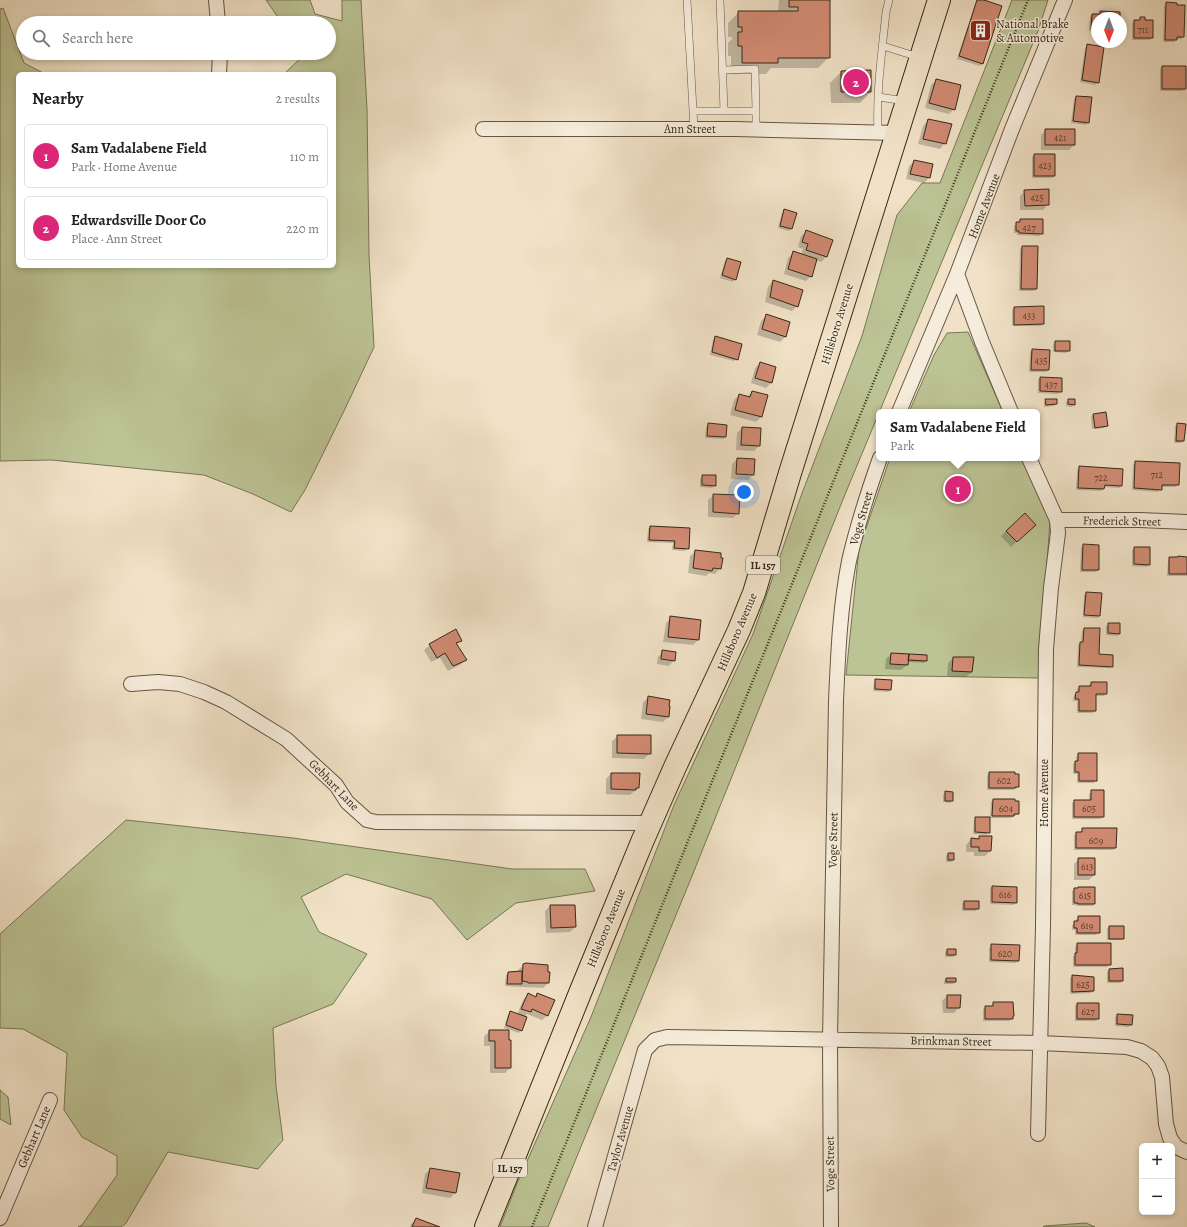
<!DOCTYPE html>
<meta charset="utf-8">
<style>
:root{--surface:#fff;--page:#f2f2f2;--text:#222;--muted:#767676;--line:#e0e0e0;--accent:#db2777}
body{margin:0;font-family:Alegreya,serif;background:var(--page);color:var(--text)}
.controls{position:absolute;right:12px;bottom:12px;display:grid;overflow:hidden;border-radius:6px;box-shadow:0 2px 6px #0003}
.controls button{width:36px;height:36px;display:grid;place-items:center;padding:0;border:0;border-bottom:1px solid var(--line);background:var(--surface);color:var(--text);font:20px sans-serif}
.compass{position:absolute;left:1091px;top:12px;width:36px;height:36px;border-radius:50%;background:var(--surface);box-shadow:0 2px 6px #0003;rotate:180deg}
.you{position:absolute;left:744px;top:492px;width:14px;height:14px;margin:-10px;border:3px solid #fff;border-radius:50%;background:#1a73e8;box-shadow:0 0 0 6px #1a73e833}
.badge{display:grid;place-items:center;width:26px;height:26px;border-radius:50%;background:var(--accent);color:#fff;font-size:13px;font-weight:700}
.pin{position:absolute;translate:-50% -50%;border:2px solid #fff;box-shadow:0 1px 4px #0006}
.popup{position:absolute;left:876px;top:409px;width:164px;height:52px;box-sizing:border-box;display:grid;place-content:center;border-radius:6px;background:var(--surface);filter:drop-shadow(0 1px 3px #0005);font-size:13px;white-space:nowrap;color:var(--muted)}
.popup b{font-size:15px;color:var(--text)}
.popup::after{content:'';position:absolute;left:50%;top:100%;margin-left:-8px;border:8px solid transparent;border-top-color:var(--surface)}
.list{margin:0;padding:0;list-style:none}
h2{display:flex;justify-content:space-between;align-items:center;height:52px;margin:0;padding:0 16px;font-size:17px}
h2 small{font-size:13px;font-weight:400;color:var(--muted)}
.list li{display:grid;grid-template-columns:26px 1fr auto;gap:12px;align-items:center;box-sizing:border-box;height:64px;margin:0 8px 8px;padding:0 8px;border:1px solid var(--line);border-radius:6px}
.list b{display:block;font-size:15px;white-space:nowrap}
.list p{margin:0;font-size:13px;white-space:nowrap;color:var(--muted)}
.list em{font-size:13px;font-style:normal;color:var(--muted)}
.icon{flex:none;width:22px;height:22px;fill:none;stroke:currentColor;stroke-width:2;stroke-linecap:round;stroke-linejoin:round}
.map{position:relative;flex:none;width:1187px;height:1227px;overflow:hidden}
.search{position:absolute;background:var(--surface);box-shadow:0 2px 6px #0003;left:16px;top:16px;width:320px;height:44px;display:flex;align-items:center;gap:10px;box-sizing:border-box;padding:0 14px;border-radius:22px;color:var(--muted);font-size:15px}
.panel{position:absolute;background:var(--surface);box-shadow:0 2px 6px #0003;left:16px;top:72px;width:320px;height:196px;border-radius:6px}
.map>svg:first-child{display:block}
</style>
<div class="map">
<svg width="1187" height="1227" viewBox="0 0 1187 1227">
<rect width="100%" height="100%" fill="#f1e2c7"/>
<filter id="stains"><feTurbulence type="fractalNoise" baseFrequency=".005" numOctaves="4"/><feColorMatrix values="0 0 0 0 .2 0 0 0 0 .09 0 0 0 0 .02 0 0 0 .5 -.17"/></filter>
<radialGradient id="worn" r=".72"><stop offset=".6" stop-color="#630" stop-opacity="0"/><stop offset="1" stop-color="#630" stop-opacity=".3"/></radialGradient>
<path fill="#bcc394" stroke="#787656" d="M266 0H310L315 14 342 21V0H361L367 109 369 255 374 347 344 411 305 490 291 512 253 494 204 475 51 460 0 461V9L3 8 24 63 45 74H18V266H334V74H284L304 55 303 53H329V23H282Z
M1012 0H1048L1038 31 846 492 692 876 548 1227H500L516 1186 591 1017 674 805 753 634 801 496 862 336 897 215 922 183H940Z
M968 332 1003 412H909L934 355 947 333Z
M890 458H1023L1050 520 1039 678 846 675 859 549Z
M126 820 293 838 512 869H585L595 891 516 903 467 940 432 899 346 874 301 897 319 932 367 954 333 1004 273 1028 276 1086 283 1140 258 1169 168 1152 126 1223 121 1227H78L82 1225 117 1175V1156L82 1137 64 1110 67 1053 23 1029 0 1028V934Z
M0 1090 8 1097 11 1125 0 1119Z
M1086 1223 1095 1227H1043L1044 1226Z"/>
<path fill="#0003" d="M779 0H829V57L818 68H771L766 74H731V56H728V43L732 39V37H728V23L739 12H778Z
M977 0H981L983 63 980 66 957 59 976 1Z
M1166 3 1183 37 1181 39H1176L1174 42H1163L1164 6Z
M1101 12 1119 18H1097V31H1089L1090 17 1092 15H1098Z
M1140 18H1144V21L1152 37 1150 40H1132V23L1134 21H1138Z
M1088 46 1098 82 1095 85 1080 82 1085 48Z
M1162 67H1185V89L1182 91H1160V69Z
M841 72 870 92 860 103H831L830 83Z
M937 80 954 109 949 114 925 108 931 85Z
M1076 97 1091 98 1088 122 1086 125 1071 123 1074 99Z
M928 120 945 143 940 149 918 144 923 126Z
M1046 130 1074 145 1069 150H1041V135Z
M1034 155 1054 176 1052 178H1032V157Z
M914 161 929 178 924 183 906 179 909 166Z
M1025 191 1048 204 1043 210H1020V196Z
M785 210 796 213 791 229 789 231 778 228 782 213Z
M1020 220 1042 233 1039 236 1017 235V233H1014V226Z
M807 231 826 257 821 262 816 260 811 276 806 281 784 274 788 258 793 253 801 255 803 249 798 247 801 236Z
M1022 247 1036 289 1034 291H1019L1020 249Z
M727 259 735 279 733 282 720 278 725 261Z
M773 281 797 306 792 311 765 302 768 287Z
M1014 308 1043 324 1041 326H1012V310Z
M766 316 789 323 785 337 780 342 757 335 761 321Z
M715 337 737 359 734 361 710 355 713 340Z
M1055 342 1069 350 1066 353 1053 352V344Z
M1032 350 1048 370 1046 372H1029L1030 352Z
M760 363 775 368 771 383 766 388 751 383 755 368Z
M1040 378 1061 391 1058 394 1038 393V380Z
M752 392 767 396 761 417 756 422 730 415 734 400 739 395 747 397Z
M1046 400 1056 404 1054 406 1044 407V402Z
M1069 400 1074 404 1072 407 1066 406V402Z
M1093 415 1107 425 1104 428 1092 429 1091 417Z
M708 424 725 437 723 439 705 438 706 427Z
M1177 424 1184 441 1181 443H1174L1175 426Z
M742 428 760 429 759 446 754 451 736 450 737 433Z
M737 459 753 475 748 480 731 479 732 464Z
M1136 462 1178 485 1175 487H1161V489L1158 492 1132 490 1133 465Z
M1080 467 1122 470 1121 486 1119 488 1103 487 1101 491 1076 490 1077 470Z
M703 476 715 485 712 488 700 487V479Z
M714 495 738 513 733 518 708 517V500Z
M650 527 689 529 688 548 685 551 672 550 673 543 647 542 648 529Z
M1029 530 1011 547 1001 536 1006 531Z
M1083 545 1098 570 1096 572H1080L1081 548Z
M1135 548 1149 564 1147 567 1132 566V550Z
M696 551 720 568 715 574 709 573 706 576 688 573 690 556Z
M1178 557 1187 558V576H1167L1168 561 1170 558H1177Z
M1086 593 1100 615 1097 618 1083 617 1084 595Z
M671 617 698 640 693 645 663 642 666 623Z
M1109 624 1119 634 1117 636 1106 635V626Z
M1084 629 1098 655 1112 666 1110 668 1077 667 1078 645 1081 643 1082 631Z
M456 630 461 640 456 645 465 660 460 665 448 671 440 658 431 662 424 650 430 645Z
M663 652 674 660 669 666 657 664 658 657Z
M891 654 926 661 924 663 907 662V665L901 670 885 669 886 659Z
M953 658 972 672 966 677 947 676 948 663Z
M876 680 890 690 888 692 873 691 874 682Z
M1091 683H1106V693L1104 696H1095V711L1092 713H1077V701H1073L1074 695 1077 693V689L1080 687H1089V685Z
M649 697 668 717 663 722 641 719 643 702Z
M618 736 650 753 644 759 612 758V741Z
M1079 754 1096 780 1094 783H1077V774H1073V764L1076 762V757Z
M989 773 1018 787 1016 789 1012 790H987V776Z
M611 774H639L638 788 630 795 606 794V779Z
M1092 791 1103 817 1100 819H1072V803L1074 801H1089V794Z
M945 792 952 801 950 803 943 802V795Z
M993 800 1018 802V814L1011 818H990L991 802Z
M976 818 989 832 986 835 973 834 974 820Z
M1083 829 1115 848 1113 850H1074V835L1077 833H1080Z
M980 837 990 851 985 856H974V852H966V845L971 839 978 840Z
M948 854H953V860L951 862H946V856Z
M1079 859 1094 875 1089 880H1074V864Z
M992 887 1016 902 1014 905 990 904V889Z
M1078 888 1094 904 1092 906H1076V905H1072V891Z
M964 902H978V909L975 911H962V904Z
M550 906 575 927 570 932 546 933 545 911Z
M1078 917H1099V932L1096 935H1075V930H1072V925L1076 922V920Z
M1109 927 1123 938 1121 940H1107V929Z
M1077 944 1110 964 1107 967H1073V956L1075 955V947Z
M991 946 1018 961 1016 963 989 962V948Z
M947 950 955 954 953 957H945V952Z
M524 965 548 983 543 988 505 986 506 975 508 973 518 972V970Z
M1109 970 1122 981 1120 983H1107V972Z
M1073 976 1093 991 1091 993 1070 994V978Z
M946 979 955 982 953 984H944V981Z
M528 994 534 997 537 994 548 1015 542 1020 527 1014 524 1017 521 1030 519 1033 504 1028 508 1015 511 1013 517 1015 523 1000Z
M947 996 959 1007 954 1013H943L942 1001Z
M993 1003 1012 1019 1009 1021H983V1009L986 1007H991Z
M1077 1004H1098V1019L1096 1021H1075V1006Z
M1118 1015 1131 1025 1128 1027 1115 1026V1017Z
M490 1031 510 1068 505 1073H490V1046H484V1036Z
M430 1169 455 1193 450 1198 422 1193 425 1174Z
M416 1219 437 1227H410L411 1224Z"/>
<path fill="#d28c74" stroke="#352817" d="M789 0H830V58H778V63H742V46H738V32H742V27H738V11H798V7H789Z
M977 0H984L1002 6 983 64 959 56Z
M1166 2 1177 3V5H1185L1184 37H1177V40H1165Z
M1100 11 1120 12V18H1097V29H1091L1092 14H1100Z
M1140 17H1145V20H1153V38H1134V20H1140Z
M1087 44 1104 47 1099 83 1082 80Z
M1162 66H1186V89H1162Z
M871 70V92H841V71Z
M936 79 961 85 955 110 929 103Z
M1076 96 1092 97 1089 123 1073 121Z
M928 119 952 124 946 144 923 139Z
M1045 129H1075V145H1045Z
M1034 154H1055V176H1034Z
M914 160 933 164 930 178 910 174Z
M1049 189V205L1025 206 1024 190Z
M784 209 797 213 792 229 780 226Z
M1020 219H1043V234L1019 233V231H1016V222H1020Z
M806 230 833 240 827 257 806 250 808 244 802 242Z
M1022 246H1038L1037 289H1021Z
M793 251 817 259 812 277 788 269Z
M727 258 741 262 736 280 722 275Z
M773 280 803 290 798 307 770 297Z
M1044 306V324L1014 325V307Z
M766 314 790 322 786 337 762 329Z
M715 336 742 344 738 360 712 352Z
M1055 341H1070V351H1055Z
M1032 349 1050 350 1049 370H1031Z
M760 362 776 367 772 383 755 378Z
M1040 377 1062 378V392L1040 391Z
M752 391 768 395 762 417 735 410 739 394 750 397Z
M1045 399H1057V404L1046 405Z
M1068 399H1075V405L1068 404Z
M1106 412 1108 426 1095 428 1093 414Z
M708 423 727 425 726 437 707 436Z
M1177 423 1186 424 1184 441H1176Z
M742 427 761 428 760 446 741 445Z
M737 458 755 459 754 475 736 474Z
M1135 461 1180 463 1179 485H1162V490L1134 488Z
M1079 466 1123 469 1122 486 1105 485 1104 489 1078 488Z
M702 475H716V486L702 485Z
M713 494 740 495 739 514 713 512Z
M1025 513 1036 525 1017 542 1006 531Z
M650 526 690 528 689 549 674 548 675 541 649 540Z
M1083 544 1099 545V570H1082Z
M1134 547H1150V565L1134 564Z
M695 550 721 553V558H723L721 569 713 568 712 571 693 568Z
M1178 556 1187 557V574H1169V557H1178Z
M1086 592 1102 593 1100 616 1084 615Z
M670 616 701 620 699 640 668 637Z
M1108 623H1120V634L1108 633Z
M1084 628H1100L1099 654 1113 655V667L1079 665 1080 642H1083Z
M456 629 462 641 456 643 467 660 453 666 445 653 437 658 429 644Z
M662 650 676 652 675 661 661 659Z
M891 653 909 654 908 665 890 664Z
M909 654 927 655V661L908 660Z
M953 657H974L972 672 952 671Z
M875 679 892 680 891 690 875 689Z
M1091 682H1107V694H1096V711H1079V699H1075L1076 692H1079V686H1091Z
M648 696 670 700 669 706H670L669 717 646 714Z
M617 735H651V754L617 753Z
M1078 753H1097V781H1079V772H1075V761H1078Z
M989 772H1015V774H1019V787H1015V788H989Z
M611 773H640L639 788H636V790L611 789Z
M1091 790H1104V817H1074V800H1091Z
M945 791 953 792V801H945Z
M993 799H1015V801H1019V814H1014V816H992Z
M975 817H990V833L975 832Z
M1082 828H1117L1116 848H1076V832H1082Z
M979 836H992L991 851H979V847H971V838L979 839Z
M948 853H954V860H948Z
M1078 858H1095V875H1078Z
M992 886 1017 887V903L992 902Z
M1078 887H1095V904H1078V903H1074V888H1078Z
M964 901H979V909H964Z
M550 905H575L576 927 551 928Z
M1078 916H1100V933H1077V928H1074V921H1078Z
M1109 926H1124V939H1109Z
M1077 943H1111V965H1075V953H1077Z
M991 944 1020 945 1019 961 991 960Z
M947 949H956V955H947Z
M526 963 548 965V972H550L549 983H528V982L522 981 523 964Z
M1123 968V981H1109V969Z
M522 971V984H507L508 972Z
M1072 975 1094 977V991L1072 992Z
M946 978H956V982H946Z
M528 993 536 997 537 993 555 1000 548 1016 532 1009 531 1012 521 1009Z
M947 995H961L960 1008H947Z
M993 1002H1013L1014 1016H1013V1019H985V1006H993Z
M1077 1003H1099V1019H1077Z
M510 1011 527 1017 522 1031 506 1025Z
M1117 1014 1133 1015 1132 1025 1117 1024Z
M489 1030H509V1040H511V1068H495V1041H489Z
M430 1168 460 1173 456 1193 426 1188Z
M416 1218 440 1227H412Z"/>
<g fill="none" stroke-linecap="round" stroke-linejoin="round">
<defs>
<path id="service" d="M687 0 694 129
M720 0 724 111H756V129
M883 46 918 57
M723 70 755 69 756 111
M879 97 905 101
M693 111H724
M878 132C876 92 882 52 886 12L889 0"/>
<path id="minor" d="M216 0 218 23
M219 74 220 53
M483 129H736L897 133
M899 412 957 274
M1011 412 982 342 957 274 1012 129 1065 0
M1029 458 1057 520 1058 533 1051 588 1046 649 1043 926 1038 1134
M1057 520H1140L1187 522
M131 684 158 682 180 684 204 692 226 702 286 739 336 785 347 802 367 820 376 822 650 823
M0 1218 50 1100
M595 1227 645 1050 655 1040 667 1037 1040 1043 1127 1047 1141 1051 1152 1058 1158 1066 1162 1077 1166 1124 1170 1138 1176 1147 1187 1152
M831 1227 830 1039 836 701C838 654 840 607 849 561 857 526 868 492 880 458"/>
<path id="primary" d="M486 1227 580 993 642 842 675 767 739 630 754 593 790 473 939 0"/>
</defs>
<use href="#service" stroke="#645643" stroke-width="8"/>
<use href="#minor" stroke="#645643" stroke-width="16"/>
<use href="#primary" stroke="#352817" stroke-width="24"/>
<path stroke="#352817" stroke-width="2.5" stroke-dasharray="1 2" stroke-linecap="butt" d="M532 1227 1028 0"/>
<use href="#service" stroke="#f6ecdb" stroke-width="7"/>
<use href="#minor" stroke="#f6ecdb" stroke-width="14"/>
<use href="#primary" stroke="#f1e2c7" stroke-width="22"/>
</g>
<defs>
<symbol id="building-square" viewBox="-11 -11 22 22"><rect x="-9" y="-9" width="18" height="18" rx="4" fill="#8f2418" stroke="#f6ecdb"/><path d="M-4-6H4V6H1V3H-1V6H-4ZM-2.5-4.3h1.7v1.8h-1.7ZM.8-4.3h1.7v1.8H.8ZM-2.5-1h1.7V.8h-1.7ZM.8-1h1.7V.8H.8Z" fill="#fff"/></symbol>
</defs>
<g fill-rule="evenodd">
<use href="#building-square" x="968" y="18" width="25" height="25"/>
</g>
<g text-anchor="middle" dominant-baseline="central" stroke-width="3" stroke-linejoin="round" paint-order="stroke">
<g font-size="10" fill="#5c412e">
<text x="1143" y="29">711</text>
<text x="1060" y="137">421</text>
<text x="1045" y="165">423</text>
<text x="1037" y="197">425</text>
<text x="1029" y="227">427</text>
<text x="1029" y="315">433</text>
<text x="1041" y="360">435</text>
<text x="1051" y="384">437</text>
<text x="1157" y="474">712</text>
<text x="1101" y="477">722</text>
<text x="1004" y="780">602</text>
<text x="1006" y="808">604</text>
<text x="1089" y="808">605</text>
<text x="1096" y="840">609</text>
<text x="1087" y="866">613</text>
<text x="1005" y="894">616</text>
<text x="1085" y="895">615</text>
<text x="1087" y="925">619</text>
<text x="1005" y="953">620</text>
<text x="1083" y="984">625</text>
<text x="1088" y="1011">627</text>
</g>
<g fill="#f6ecdb" stroke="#6f6352" stroke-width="1">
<rect x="746" y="556" width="34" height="18" rx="3"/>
<rect x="493" y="1159" width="34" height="18" rx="3"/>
</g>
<g font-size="11" font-weight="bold" fill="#352817">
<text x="763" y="565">IL 157</text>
<text x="510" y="1168">IL 157</text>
</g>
<g font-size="12" fill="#352817" stroke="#f6ecdb" text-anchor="start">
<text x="996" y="24">National Brake<tspan x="996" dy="14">&amp; Automotive</tspan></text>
</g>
<g font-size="12" fill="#352817" stroke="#f6ecdb">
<text x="690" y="129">Ann Street</text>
<text transform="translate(984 206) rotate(-69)">Home Avenue</text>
<text transform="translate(837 324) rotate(-73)">Hillsboro Avenue</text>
<text transform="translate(861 518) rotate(-74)">Voge Street</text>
<text transform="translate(1122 521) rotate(1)">Frederick Street</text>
<text transform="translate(737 632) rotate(-67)">Hillsboro Avenue</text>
<text transform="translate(334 785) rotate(46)">Gebhart Lane</text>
<text transform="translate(1044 793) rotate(-90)">Home Avenue</text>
<text transform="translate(833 840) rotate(-89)">Voge Street</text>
<text transform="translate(606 928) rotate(-68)">Hillsboro Avenue</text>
<text transform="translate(951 1041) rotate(1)">Brinkman Street</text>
<text transform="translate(34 1137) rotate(-67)">Gebhart Lane</text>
<text transform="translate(620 1139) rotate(-74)">Taylor Avenue</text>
<text transform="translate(830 1164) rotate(-91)">Voge Street</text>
</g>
</g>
<rect width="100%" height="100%" filter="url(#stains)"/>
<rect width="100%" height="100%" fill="url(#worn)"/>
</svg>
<div class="controls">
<button>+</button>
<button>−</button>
</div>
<svg class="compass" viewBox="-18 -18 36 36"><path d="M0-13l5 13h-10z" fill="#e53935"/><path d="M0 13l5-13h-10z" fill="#767676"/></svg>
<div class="you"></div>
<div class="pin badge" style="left:958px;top:489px">1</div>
<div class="popup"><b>Sam Vadalabene Field</b>Park</div>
<div class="pin badge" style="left:856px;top:82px">2</div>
<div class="search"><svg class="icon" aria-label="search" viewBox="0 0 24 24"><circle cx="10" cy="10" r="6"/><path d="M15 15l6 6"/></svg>Search here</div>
<section class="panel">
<h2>Nearby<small>2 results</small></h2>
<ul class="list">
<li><span class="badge">1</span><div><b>Sam Vadalabene Field</b><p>Park · Home Avenue</p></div><em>110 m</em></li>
<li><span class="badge">2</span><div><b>Edwardsville Door Co</b><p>Place · Ann Street</p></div><em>220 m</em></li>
</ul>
</section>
</div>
